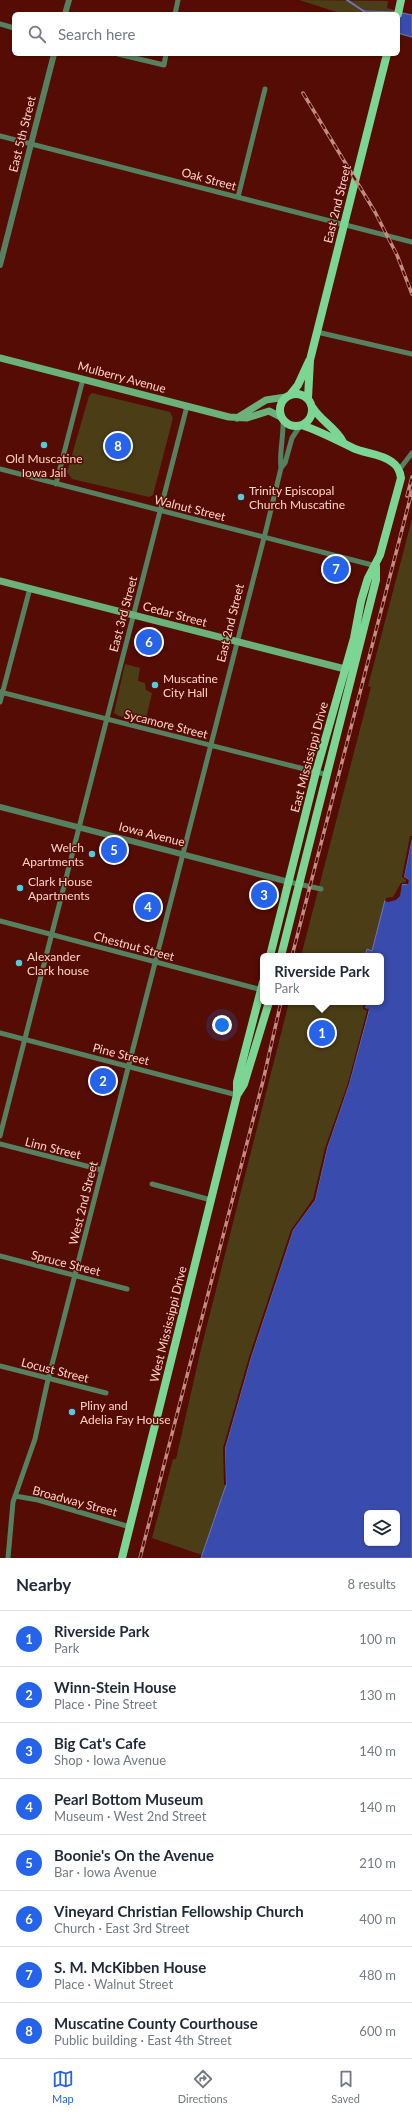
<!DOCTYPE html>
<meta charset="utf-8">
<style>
:root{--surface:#fff;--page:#f6f6f7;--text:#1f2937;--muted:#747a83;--line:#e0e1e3;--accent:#2563eb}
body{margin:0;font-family:Lato,sans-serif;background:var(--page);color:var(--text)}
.controls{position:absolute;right:12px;bottom:12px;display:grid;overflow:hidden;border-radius:6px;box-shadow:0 1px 3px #0004}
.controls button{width:36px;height:36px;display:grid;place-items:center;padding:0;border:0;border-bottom:1px solid var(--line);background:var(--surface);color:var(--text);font:20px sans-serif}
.you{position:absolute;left:222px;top:1025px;width:14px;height:14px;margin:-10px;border:3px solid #fff;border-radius:50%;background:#1a73e8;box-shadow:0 0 0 6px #1a73e833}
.badge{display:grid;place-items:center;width:26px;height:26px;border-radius:50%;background:var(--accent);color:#fff;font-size:13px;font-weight:700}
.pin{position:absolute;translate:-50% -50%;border:2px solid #fff;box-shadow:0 1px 4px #0006}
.popup{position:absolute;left:260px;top:953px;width:124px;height:52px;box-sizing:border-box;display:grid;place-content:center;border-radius:6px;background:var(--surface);filter:drop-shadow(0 1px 3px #0005);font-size:13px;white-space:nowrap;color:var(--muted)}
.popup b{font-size:15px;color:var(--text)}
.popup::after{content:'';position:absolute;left:50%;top:100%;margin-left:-8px;border:8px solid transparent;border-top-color:var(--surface)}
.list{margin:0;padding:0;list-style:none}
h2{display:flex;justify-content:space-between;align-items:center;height:52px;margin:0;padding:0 16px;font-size:17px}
h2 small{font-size:13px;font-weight:400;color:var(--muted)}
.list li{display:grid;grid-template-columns:26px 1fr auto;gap:12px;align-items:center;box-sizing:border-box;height:56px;padding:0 16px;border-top:1px solid var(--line)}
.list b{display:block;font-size:15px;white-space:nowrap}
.list p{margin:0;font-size:13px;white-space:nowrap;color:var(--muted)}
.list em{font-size:13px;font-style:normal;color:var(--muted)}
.icon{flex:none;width:22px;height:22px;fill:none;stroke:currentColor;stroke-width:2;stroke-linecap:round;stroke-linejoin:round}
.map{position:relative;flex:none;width:412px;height:1558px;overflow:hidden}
.search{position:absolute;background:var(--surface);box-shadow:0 1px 3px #0004;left:12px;right:12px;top:12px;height:44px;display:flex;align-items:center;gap:10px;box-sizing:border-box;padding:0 14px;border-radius:6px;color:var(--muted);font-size:15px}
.sheet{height:500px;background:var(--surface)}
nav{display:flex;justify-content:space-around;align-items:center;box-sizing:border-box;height:56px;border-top:1px solid var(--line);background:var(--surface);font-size:11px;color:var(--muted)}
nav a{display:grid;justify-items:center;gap:2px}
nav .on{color:var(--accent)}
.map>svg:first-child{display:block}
</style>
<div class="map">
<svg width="412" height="1558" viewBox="0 0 412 1558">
<rect width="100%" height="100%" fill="#540c04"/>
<path fill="#4b3e17" d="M299 0 388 1 387 8 412 15V38L398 34V14H343Z
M92 393 170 412 173 418 153 495 149 497 72 479 67 472 89 396Z
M412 519V892L377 931 372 951 367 950 365 956H301L371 687 368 686Z
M125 664 140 668 138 681 145 683 146 690 152 693 145 723 119 716 114 713Z
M289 1002H370L349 1084 327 1148 315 1200 226 1485 202 1555 152 1538 173 1459H176L201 1349Z"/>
<path fill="#394bac" stroke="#7474b5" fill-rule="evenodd" d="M363 11 398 12 412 15V37L398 33V14H365Z
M412 838V1558H201L226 1485 225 1448 251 1357 293 1230 315 1200 327 1148 349 1084 369 1010 365 1008 367 1003 365 1002H381V956H365L367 949 372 951 385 900 394 898 403 884 406 885 409 880 404 877ZM367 1513H397V1543H367Z"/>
<path fill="#540c04" d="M410 836H412V838L404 877 409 880 408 884H402L400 896 396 900 388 902 385 901 386 898 393 897 401 883 406 882V880L402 877Z
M363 1002H367L365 1008 369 1009 349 1084 327 1148 315 1200 293 1230 251 1357 225 1448 226 1485H224L223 1448 249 1357 291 1230 313 1199 325 1148 348 1083 367 1011 363 1009Z"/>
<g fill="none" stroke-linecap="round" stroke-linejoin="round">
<path stroke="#7474b5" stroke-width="2" d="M347 0 368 14"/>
<path stroke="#568160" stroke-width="5" d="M175 14 178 0
M0 24 14 28
M118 54 164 65 166 54
M0 136 412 242
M238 197 265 89
M317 332 412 354
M281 468 285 463 292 438 300 426
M0 469 376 566
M399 470 412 453
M56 484 83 379
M0 692 328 775
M0 702 30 588
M289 882 321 889
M0 921 262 990
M0 1033 237 1095
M0 1136 187 406
M0 1144 102 1170
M152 1184 211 1200
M0 1256 127 1289
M0 1366 106 1393
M15 1496 38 1500 130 1527
M8 1558 13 1502 35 1439 47 1384 266 530 281 468C279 452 284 436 283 419"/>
<path stroke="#568160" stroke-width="6" d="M65 14 69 0
M0 265 54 54
M0 807 289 882"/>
<path stroke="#6bb17c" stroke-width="7" d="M0 358 229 417 247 418 269 411 281 417
M237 418 266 400 286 397
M0 581 345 669"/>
<path stroke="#7ad692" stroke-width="8" d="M398 14 401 0
M280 410a16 16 0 1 1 32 0a16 16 0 1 1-32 0Z
M290 395 298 385 309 361
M308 398 310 360 387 54
M313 408C321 421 336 428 343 442
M270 956 316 772 354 638 361 601 368 578 380 555 401 478C400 471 398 466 392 462 380 453 364 454 351 447 335 439 319 431 302 425
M281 956 376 580V566
M237 1095 244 1084 269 1002
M122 1558 237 1095V1082L263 982"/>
<defs>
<path id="rail" d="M303 93 375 212 397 255 412 294
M407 496 412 477
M292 956 412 491
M140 1558 263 1081 281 1002"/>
</defs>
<use href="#rail" stroke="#c28b83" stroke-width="3.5"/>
<use href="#rail" stroke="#540c04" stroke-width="2" stroke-dasharray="6" stroke-linecap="butt"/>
</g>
<g fill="#54cade" stroke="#540c04" stroke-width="1.5">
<circle cx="44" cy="445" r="4"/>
<circle cx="241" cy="497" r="4"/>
<circle cx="155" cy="685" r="4"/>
<circle cx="92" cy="854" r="4"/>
<circle cx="20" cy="888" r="4"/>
<circle cx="19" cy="963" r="4"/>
<circle cx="72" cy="1412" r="4"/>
</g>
<g text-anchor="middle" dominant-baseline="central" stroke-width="3" stroke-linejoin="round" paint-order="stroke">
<g font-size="12" fill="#ffd2c9" stroke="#540c04">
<text transform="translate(22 134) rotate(-76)">East 5th Street</text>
<text transform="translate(209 179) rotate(15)">Oak Street</text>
<text transform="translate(337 204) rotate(-76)">East 2nd Street</text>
<text transform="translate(122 377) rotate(15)">Mulberry Avenue</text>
<text transform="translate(190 508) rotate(14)">Walnut Street</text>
<text transform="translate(123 614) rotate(-75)">East 3rd Street</text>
<text transform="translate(175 614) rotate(15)">Cedar Street</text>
<text transform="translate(230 623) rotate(-76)">East 2nd Street</text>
<text transform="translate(166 724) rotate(14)">Sycamore Street</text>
<text transform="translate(309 757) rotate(-75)">East Mississippi Drive</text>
<text transform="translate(152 834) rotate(14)">Iowa Avenue</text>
<text transform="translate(134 946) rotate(15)">Chestnut Street</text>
<text transform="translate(121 1054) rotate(14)">Pine Street</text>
<text transform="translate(53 1148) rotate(14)">Linn Street</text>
<text transform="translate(83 1203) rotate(-76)">West 2nd Street</text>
<text transform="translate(66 1263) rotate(14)">Spruce Street</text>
<text transform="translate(168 1324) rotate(-76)">West Mississippi Drive</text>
<text transform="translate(55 1370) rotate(14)">Locust Street</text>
<text transform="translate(75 1501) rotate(15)">Broadway Street</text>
</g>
<g font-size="12" fill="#ffd2c9" stroke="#540c04" text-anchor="start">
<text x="44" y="458" text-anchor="middle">Old Muscatine<tspan x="44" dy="14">Iowa Jail</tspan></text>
<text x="249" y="490">Trinity Episcopal<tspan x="249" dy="14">Church Muscatine</tspan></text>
<text x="163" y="678">Muscatine<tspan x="163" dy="14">City Hall</tspan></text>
<text x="84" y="847" text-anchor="end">Welch<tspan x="84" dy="14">Apartments</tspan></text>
<text x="28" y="881">Clark House<tspan x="28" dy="14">Apartments</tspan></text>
<text x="27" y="956">Alexander<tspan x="27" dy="14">Clark house</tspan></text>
<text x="80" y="1405">Pliny and<tspan x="80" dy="14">Adelia Fay House</tspan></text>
</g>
</g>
</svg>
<div class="controls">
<button><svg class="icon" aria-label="layers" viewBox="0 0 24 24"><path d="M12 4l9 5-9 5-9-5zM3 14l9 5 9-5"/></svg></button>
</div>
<div class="you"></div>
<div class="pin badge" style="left:322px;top:1033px">1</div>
<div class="popup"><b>Riverside Park</b>Park</div>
<div class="pin badge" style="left:103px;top:1081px">2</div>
<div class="pin badge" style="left:264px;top:895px">3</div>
<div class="pin badge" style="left:148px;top:907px">4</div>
<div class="pin badge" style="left:114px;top:850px">5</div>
<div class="pin badge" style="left:149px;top:642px">6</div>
<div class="pin badge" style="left:336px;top:569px">7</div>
<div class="pin badge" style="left:118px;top:446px">8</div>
<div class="search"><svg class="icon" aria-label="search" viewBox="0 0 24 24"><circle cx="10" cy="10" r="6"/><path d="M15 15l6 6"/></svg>Search here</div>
</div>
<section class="sheet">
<h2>Nearby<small>8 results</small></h2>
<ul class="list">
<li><span class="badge">1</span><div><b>Riverside Park</b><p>Park</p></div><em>100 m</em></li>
<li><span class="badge">2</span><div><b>Winn-Stein House</b><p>Place · Pine Street</p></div><em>130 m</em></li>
<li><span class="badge">3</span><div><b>Big Cat's Cafe</b><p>Shop · Iowa Avenue</p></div><em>140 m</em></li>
<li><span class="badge">4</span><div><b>Pearl Bottom Museum</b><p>Museum · West 2nd Street</p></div><em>140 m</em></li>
<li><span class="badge">5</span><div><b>Boonie's On the Avenue</b><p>Bar · Iowa Avenue</p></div><em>210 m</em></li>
<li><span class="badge">6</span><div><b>Vineyard Christian Fellowship Church</b><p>Church · East 3rd Street</p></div><em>400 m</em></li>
<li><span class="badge">7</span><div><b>S. M. McKibben House</b><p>Place · Walnut Street</p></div><em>480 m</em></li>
<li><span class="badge">8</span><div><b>Muscatine County Courthouse</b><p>Public building · East 4th Street</p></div><em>600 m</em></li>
</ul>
</section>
<nav>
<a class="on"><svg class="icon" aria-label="map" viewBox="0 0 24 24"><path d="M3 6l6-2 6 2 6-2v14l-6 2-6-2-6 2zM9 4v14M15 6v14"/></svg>Map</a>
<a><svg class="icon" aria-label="directions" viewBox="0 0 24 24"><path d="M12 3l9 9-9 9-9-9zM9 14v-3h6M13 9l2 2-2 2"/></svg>Directions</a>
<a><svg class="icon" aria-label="saved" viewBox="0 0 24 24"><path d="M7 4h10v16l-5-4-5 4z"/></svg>Saved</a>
</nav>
